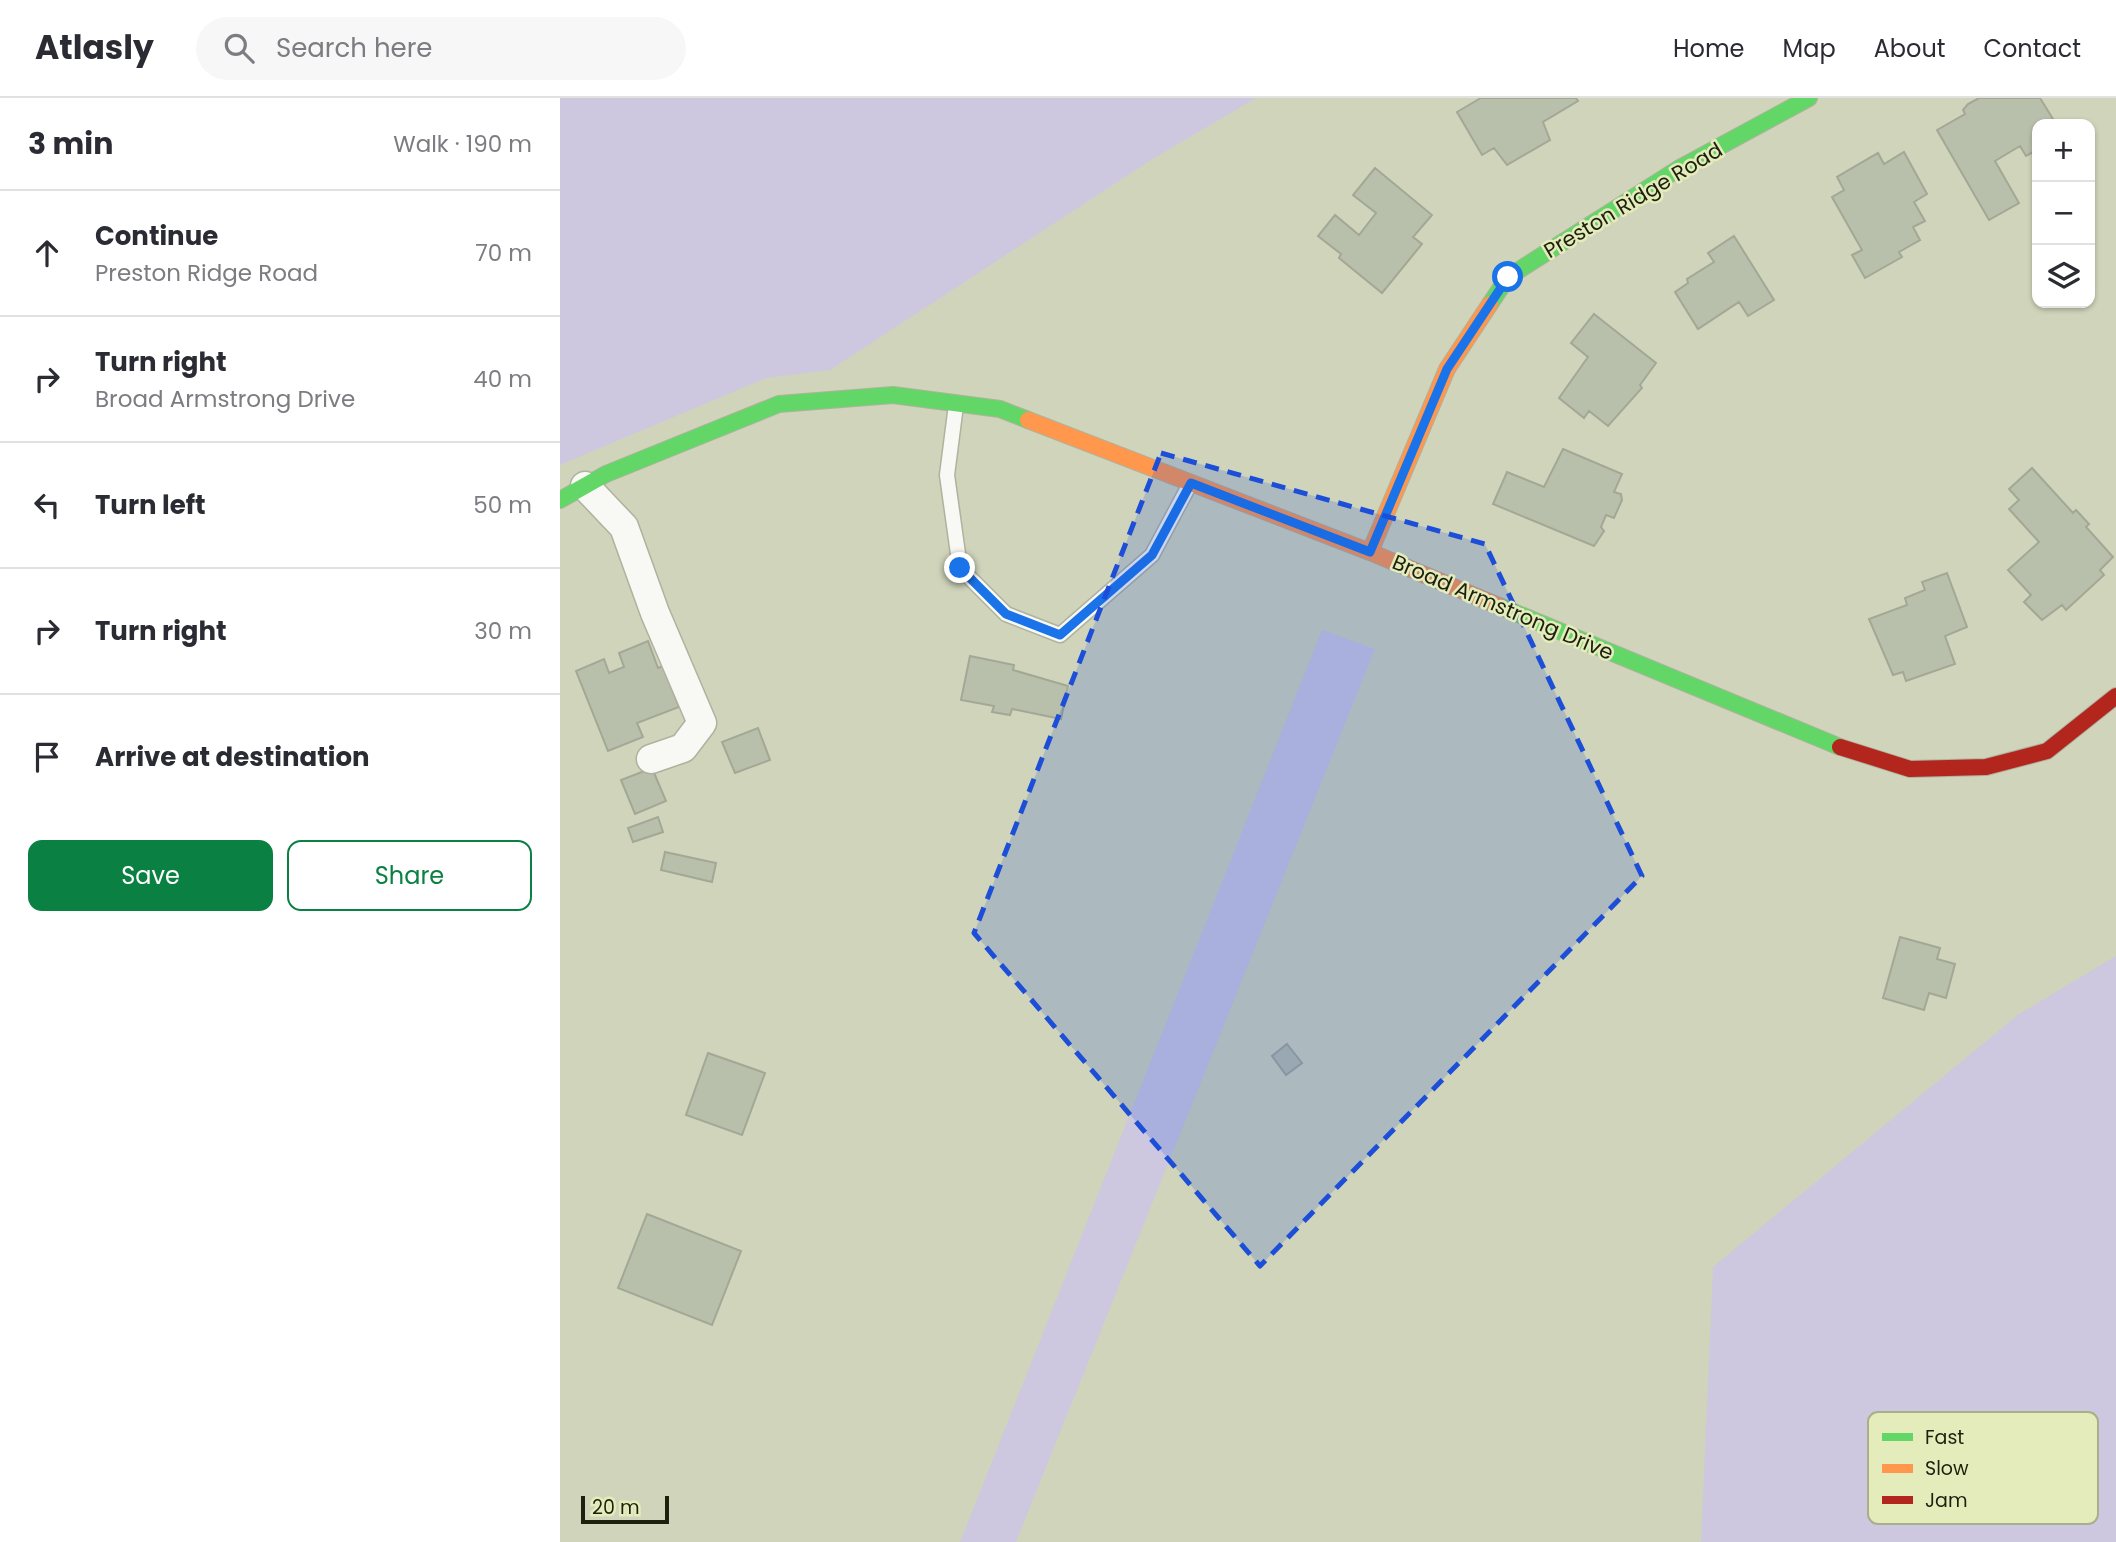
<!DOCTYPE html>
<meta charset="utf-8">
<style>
:root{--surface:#fff;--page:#f7f7f7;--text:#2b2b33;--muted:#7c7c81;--line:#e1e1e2;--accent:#0b8043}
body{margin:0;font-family:Poppins,sans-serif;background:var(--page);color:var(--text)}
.controls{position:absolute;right:21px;top:21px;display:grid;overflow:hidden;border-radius:14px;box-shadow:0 2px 5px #0004}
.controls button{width:63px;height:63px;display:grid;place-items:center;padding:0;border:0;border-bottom:2px solid var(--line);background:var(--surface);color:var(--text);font:35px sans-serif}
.scale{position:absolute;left:21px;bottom:18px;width:88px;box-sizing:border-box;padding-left:7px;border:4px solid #1e200e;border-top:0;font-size:19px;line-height:24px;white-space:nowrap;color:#1e200e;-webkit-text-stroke:5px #e5ecbc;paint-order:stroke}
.stop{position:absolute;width:21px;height:21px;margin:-16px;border:5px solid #1a73e8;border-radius:50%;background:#fff}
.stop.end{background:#1a73e8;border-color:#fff;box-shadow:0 2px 7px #0008}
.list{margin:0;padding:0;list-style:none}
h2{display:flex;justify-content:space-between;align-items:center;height:91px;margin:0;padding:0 28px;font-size:30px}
h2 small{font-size:23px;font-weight:400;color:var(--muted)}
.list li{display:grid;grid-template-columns:46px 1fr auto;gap:21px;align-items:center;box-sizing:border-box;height:126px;padding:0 28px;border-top:2px solid var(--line)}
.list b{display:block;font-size:26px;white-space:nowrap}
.list p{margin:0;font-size:23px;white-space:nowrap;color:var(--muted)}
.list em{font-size:23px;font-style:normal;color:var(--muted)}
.actions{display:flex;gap:14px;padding:21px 28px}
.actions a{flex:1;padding:16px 0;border:2px solid var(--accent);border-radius:14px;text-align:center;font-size:24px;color:var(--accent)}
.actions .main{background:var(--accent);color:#fff}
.icon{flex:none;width:38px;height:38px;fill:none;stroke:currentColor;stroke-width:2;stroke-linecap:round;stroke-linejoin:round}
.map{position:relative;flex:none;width:1556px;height:1444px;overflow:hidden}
header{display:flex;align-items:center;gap:42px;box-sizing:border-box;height:98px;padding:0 35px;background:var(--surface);border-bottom:2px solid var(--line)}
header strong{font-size:33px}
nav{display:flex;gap:38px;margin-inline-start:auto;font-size:24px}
.search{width:490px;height:63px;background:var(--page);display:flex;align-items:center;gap:18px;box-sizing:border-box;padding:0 24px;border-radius:38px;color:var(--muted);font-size:26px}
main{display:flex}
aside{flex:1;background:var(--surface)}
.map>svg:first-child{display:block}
</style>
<header>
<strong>Atlasly</strong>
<div class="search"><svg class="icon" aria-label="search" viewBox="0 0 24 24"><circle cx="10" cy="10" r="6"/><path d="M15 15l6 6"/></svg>Search here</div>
<nav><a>Home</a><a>Map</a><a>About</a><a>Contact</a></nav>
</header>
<main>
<aside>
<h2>3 min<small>Walk · 190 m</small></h2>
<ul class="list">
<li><svg class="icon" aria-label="ahead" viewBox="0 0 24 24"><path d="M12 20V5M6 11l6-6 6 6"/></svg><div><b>Continue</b><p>Preston Ridge Road</p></div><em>70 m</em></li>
<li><svg class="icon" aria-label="right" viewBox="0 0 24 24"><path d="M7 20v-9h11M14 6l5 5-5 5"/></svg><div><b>Turn right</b><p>Broad Armstrong Drive</p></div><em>40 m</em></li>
<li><svg class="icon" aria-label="left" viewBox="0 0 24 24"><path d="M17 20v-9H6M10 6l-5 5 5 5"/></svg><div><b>Turn left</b></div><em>50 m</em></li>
<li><svg class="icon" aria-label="right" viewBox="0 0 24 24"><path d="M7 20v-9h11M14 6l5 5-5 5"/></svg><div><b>Turn right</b></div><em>30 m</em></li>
<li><svg class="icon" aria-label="arrive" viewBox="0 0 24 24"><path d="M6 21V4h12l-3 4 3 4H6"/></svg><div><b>Arrive at destination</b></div></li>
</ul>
<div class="actions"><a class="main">Save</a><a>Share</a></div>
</aside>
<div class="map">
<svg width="1556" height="1444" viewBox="0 0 1556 1444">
<rect width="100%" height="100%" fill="#d0d4ba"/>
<path fill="#cdc8df" d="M0 0H696L591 62 270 272 206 280 0 367Z
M762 532 815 551 456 1444H400Z
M1556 858V1444H1141L1153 1169 1459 916Z"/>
<path fill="#b8bfab" stroke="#a2a895" stroke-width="2" d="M921 0H1016L1018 3 983 24 990 42 947 67 934 50 922 57 897 14Z
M1419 0H1480L1493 21 1487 26H1477V52L1466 58 1460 48 1435 63 1459 105 1429 122 1377 32 1405 16 1403 12 1408 6Z
M1344 54 1367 96 1354 104 1365 123 1353 129 1360 142 1339 154 1342 159 1305 180 1292 157 1302 152 1272 99 1284 92 1277 79 1318 55 1324 66Z
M815 70 872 117 853 139 862 146 822 195 779 160 781 156 758 138 775 117 799 137 816 115 793 97Z
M1174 138 1214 202 1188 218 1179 204 1138 231 1115 194 1128 185 1127 181 1154 164 1148 155Z
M1034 216 1096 265 1080 287 1082 290 1048 328 1029 313 1024 320 999 300 1028 259 1011 245Z
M1003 351 1062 376 1054 394 1061 396 1062 402 1054 420 1046 417 1041 429 1044 433 1034 448 933 406 947 374 984 389Z
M1472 370 1513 415 1516 412 1529 426 1526 429 1553 459 1540 472 1544 477 1506 512 1502 507 1482 522 1464 504 1471 497 1448 472 1479 444 1449 411 1459 402 1449 391Z
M1387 475 1407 529 1385 538 1395 566 1346 583 1343 574 1333 577 1309 521 1347 507 1345 500 1365 492 1362 484Z
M88 543 98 570 103 568 119 609 77 625 83 639 48 653 16 573 44 561 49 575 64 569 59 555Z
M410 558 454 567 453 572 508 588 501 621 452 611 450 617 432 614 434 608 401 602Z
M198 630 210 662 175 675 162 644Z
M92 670 106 703 75 716 61 682Z
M98 719 103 734 73 744 68 730Z
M105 754 156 765 152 784 101 772Z
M1340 839 1380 850 1377 861 1395 866 1386 900 1369 895 1364 912 1323 900Z
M727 946 742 965 726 977 712 958Z
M148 955 205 975 182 1037 126 1017Z
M87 1116 181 1153 152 1227 58 1190Z"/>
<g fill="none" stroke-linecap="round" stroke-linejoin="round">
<defs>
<path id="lane" d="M396 307 387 377 400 470 446 516 500 537 592 457 630 386"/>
<path id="street" d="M25 388 64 429 95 515 142 625 123 650 91 661"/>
<path id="fast" d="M930 206 948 179 1118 71 1249 0
M0 402 46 376 219 306 333 297 440 311 468 322
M939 508 1280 649"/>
<path id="slow" d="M468 322 810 454 939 508
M810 454 887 271 930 206"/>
<path id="jam" d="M1280 649 1350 671 1426 669 1487 653 1556 598"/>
</defs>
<use href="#lane" stroke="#afb29e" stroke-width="17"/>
<use href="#street" stroke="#afb29e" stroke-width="31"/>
<use href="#fast" stroke="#afb29e" stroke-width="18"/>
<use href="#slow" stroke="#afb29e" stroke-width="18"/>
<use href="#jam" stroke="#afb29e" stroke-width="18"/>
<use href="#lane" stroke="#f8f9f5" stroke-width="14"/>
<use href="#street" stroke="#f8f9f5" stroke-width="28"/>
<use href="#fast" stroke="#63d668" stroke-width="16"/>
<use href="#slow" stroke="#ff974d" stroke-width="16"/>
<use href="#jam" stroke="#b3261e" stroke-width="16"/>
</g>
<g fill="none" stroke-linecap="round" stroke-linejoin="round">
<path stroke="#1a73e8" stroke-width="9" d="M400 470 446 516 500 537 592 457 631 385 810 454 887 271 948 179"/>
</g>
<path fill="#1d4ed8" fill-opacity="0.2" stroke="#1d4ed8" stroke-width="5" stroke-dasharray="14 9" stroke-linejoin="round" d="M601 355 925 446 1082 778 700 1168 414 835Z"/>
<g text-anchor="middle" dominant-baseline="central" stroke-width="5" stroke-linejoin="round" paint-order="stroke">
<g font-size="21" fill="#1e200e" stroke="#e5ecbc">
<text transform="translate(1073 102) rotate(-31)">Preston Ridge Road</text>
<text transform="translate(943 509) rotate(23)">Broad Armstrong Drive</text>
</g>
</g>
<rect x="1308" y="1314" width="230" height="112" rx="10" fill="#e5ecbc" stroke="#a9af88" stroke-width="2"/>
<rect x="1322" y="1335" width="31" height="8" fill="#63d668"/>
<rect x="1322" y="1366" width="31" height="9" fill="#ff974d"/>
<rect x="1322" y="1398" width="31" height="8" fill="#b3261e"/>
<g font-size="19" fill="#1e200e">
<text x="1365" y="1346">Fast</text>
<text x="1365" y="1377">Slow</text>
<text x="1365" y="1409">Jam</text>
</g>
</svg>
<div class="controls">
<button>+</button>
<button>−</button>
<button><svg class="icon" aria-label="layers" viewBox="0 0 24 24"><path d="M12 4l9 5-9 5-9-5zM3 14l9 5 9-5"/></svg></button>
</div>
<div class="scale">20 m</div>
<div class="stop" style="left:948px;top:179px"></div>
<div class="stop end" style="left:400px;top:470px"></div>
</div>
</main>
